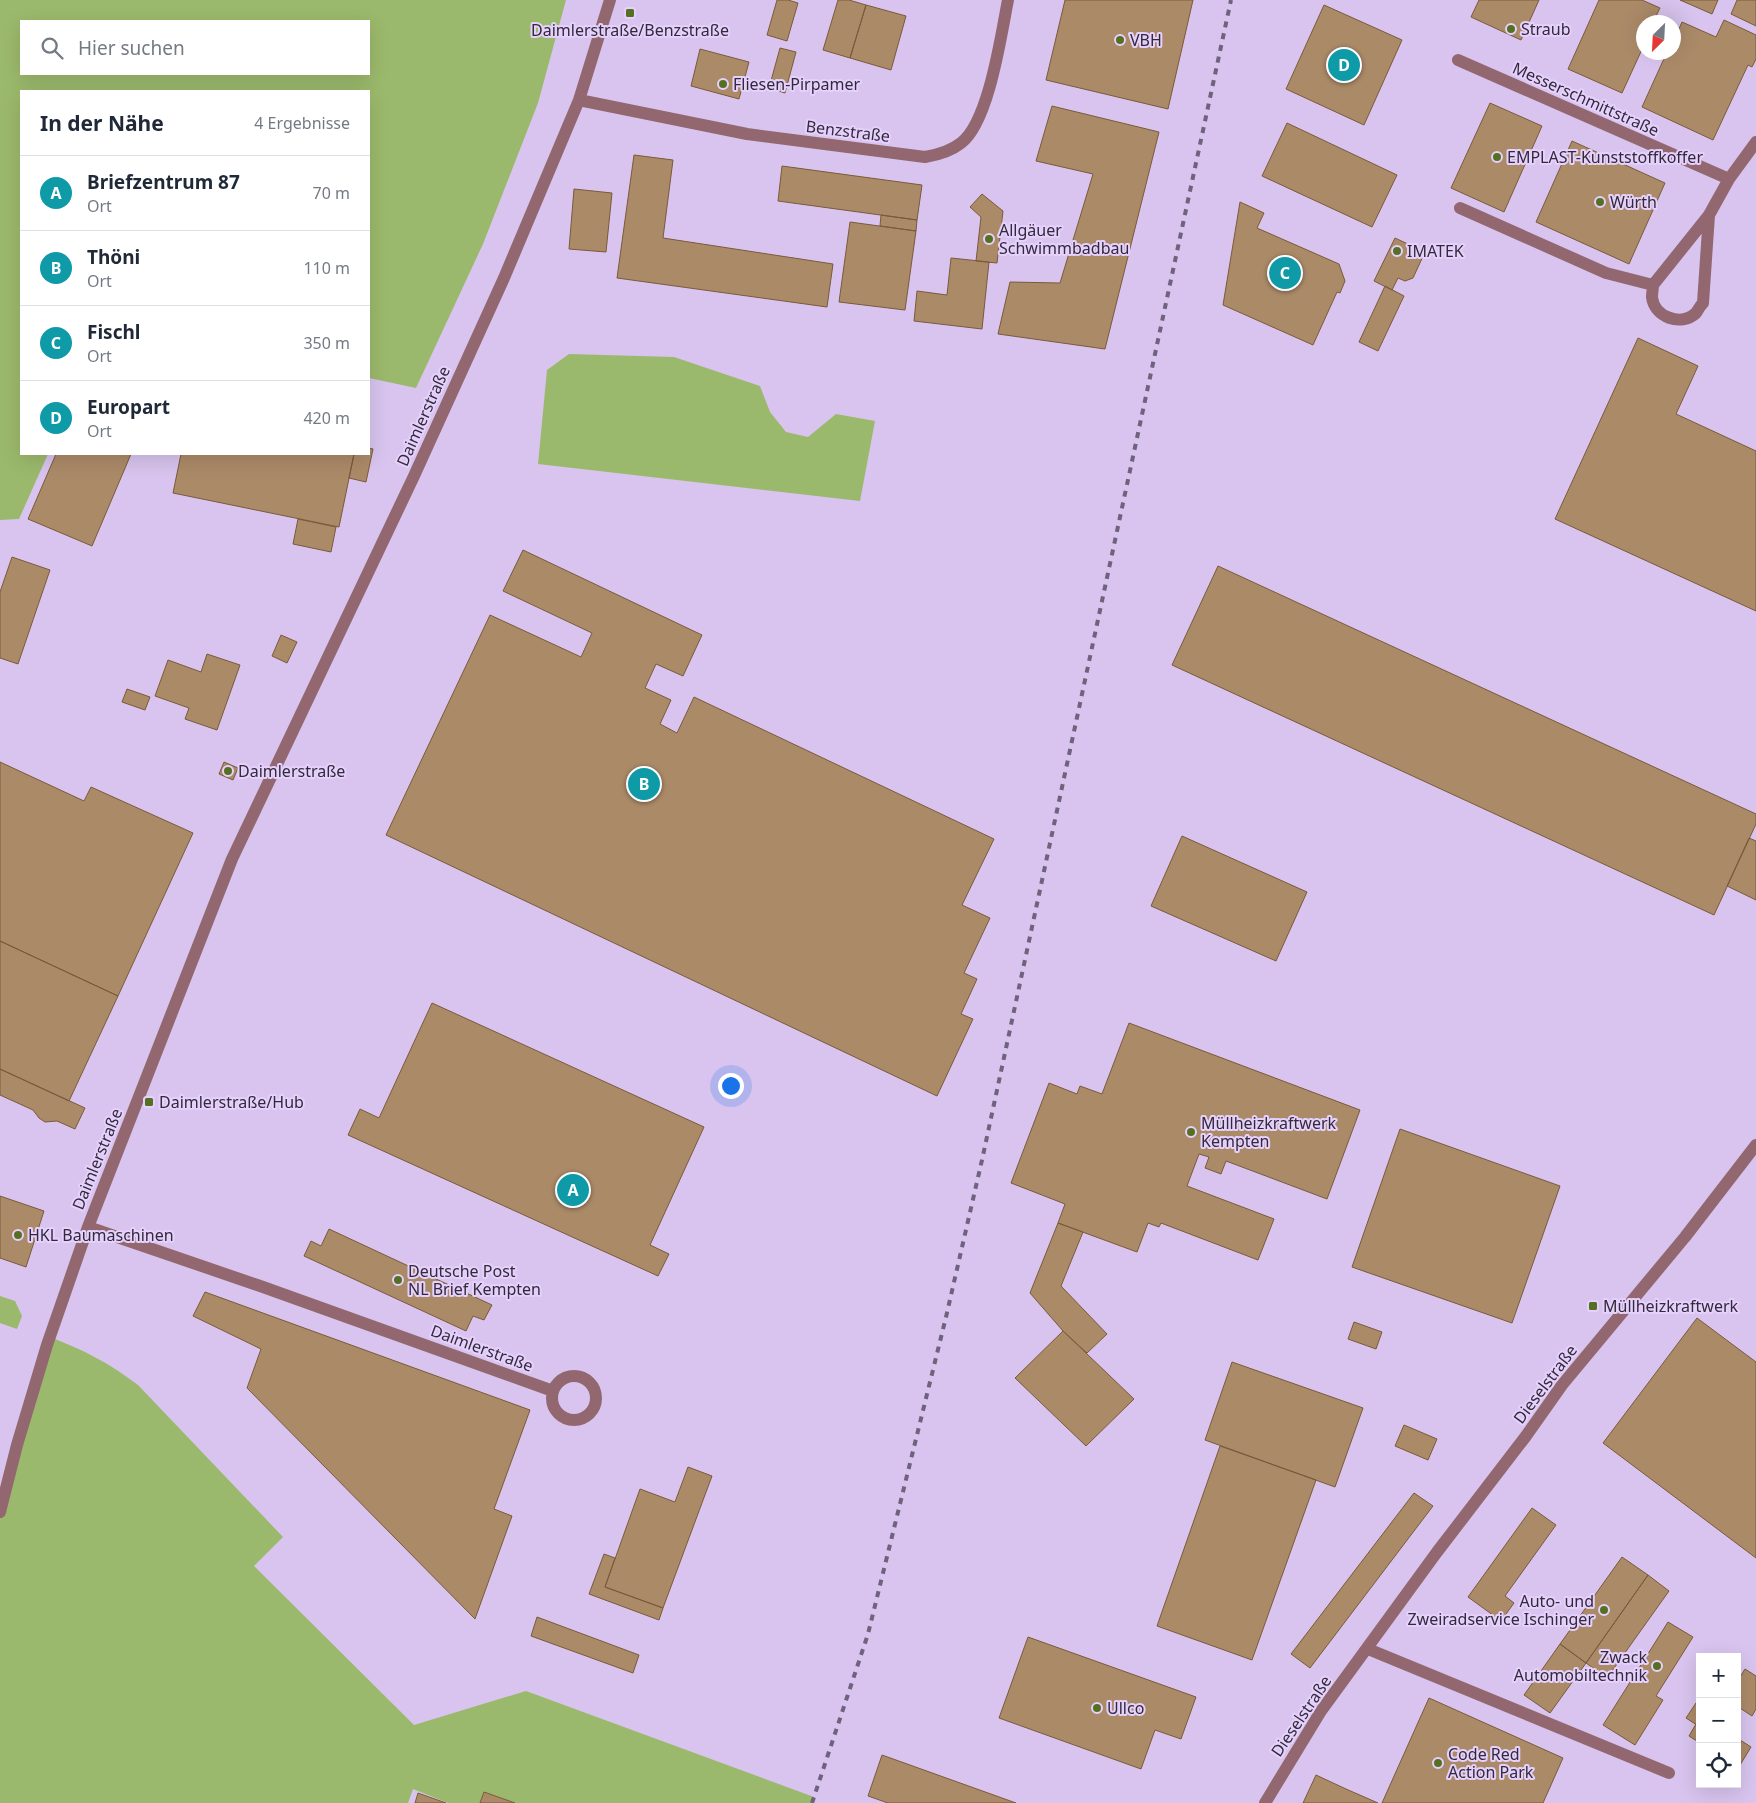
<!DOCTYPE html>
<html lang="de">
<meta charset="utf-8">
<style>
:root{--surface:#fff;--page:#f2f2f3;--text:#1f2937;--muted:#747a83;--line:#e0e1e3;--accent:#d93025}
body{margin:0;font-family:"Noto Sans",sans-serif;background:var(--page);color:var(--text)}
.controls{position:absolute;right:15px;bottom:15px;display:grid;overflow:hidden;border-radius:0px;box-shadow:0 5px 20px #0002}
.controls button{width:45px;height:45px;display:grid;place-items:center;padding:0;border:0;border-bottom:1px solid var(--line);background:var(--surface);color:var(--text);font:25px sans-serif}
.compass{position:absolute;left:1636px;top:15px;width:45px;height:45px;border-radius:50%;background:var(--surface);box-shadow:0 5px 20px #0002;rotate:204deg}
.you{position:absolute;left:730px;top:1085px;width:18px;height:18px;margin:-12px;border:4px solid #fff;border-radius:50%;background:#1a73e8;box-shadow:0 0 0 8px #1a73e833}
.badge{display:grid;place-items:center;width:32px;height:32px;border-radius:50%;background:var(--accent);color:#fff;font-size:16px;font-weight:700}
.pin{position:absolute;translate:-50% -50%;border:2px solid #fff;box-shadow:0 1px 5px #0006}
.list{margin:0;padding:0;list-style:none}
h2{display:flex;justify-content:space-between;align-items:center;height:65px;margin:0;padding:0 20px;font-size:21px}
h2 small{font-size:16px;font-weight:400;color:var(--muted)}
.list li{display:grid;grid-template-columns:32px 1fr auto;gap:15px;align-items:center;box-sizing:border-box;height:75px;padding:0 20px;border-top:1px solid var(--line)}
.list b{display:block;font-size:19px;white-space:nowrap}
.list p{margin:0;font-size:16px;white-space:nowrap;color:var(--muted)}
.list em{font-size:16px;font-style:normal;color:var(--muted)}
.icon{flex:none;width:28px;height:28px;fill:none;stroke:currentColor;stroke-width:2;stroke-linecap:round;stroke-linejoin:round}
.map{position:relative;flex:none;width:1756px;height:1803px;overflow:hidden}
.search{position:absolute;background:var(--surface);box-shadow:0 5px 20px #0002;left:20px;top:20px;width:350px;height:55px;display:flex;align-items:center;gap:12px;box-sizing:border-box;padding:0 18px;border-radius:0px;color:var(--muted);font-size:19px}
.panel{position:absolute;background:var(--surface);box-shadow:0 5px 20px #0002;left:20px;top:90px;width:350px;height:365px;border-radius:0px}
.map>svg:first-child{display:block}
</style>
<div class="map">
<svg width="1756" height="1803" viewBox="0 0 1756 1803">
<rect width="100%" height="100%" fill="#d8c4ee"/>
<path fill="#9bb96c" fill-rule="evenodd" d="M0 0H566L538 103 483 244 416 388 369 378V91H21V454H48L19 519 0 520ZM369 21V74H21V21Z
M569 354 674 357 760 386 770 412 786 432 808 437 836 414 875 421 860 501 538 464 547 370Z
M0 1296 15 1301 22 1316 17 1329 0 1323Z
M50 1337C84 1350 109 1363 138 1385L283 1537 254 1566 414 1725 526 1691 814 1797 812 1803H515L484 1792 480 1803H448L413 1789 408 1803H0V1512Z"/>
<path fill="#ab8a68" stroke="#7a5a3a" d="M777 0H788L798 3 787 41 767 35Z
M838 0H849L866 5 850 58 823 50Z
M1065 0H1193L1168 109 1046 80Z
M1479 0H1539L1521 40 1471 17Z
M1599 0H1642L1660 8 1653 22H1644V45L1622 93 1568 69Z
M1680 0H1718L1712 14Z
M1737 0H1756V26L1731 14Z
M866 5 906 16 891 70 850 58Z
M1324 5 1402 40 1364 125 1286 89Z
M1724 20 1756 35V59L1752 67 1748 65 1713 140 1642 107 1667 52H1674V40L1682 22 1716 37Z
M780 48 796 52 785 93 769 88Z
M700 49 749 62 739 99 691 86Z
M1490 103 1542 126 1504 212 1451 188Z
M1052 106 1159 132 1105 349 998 334 1010 282 1060 283 1093 174 1036 161Z
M1287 123 1397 175 1372 227 1262 176Z
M1572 141 1665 183 1629 264 1536 222Z
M634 155 673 160 663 238 833 264 827 307 617 278Z
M782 166 922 185 917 220 778 201Z
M574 189 612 193 606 252 569 249Z
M982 194 1003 211 997 263 976 261 981 217 970 207Z
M1240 202 1264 213 1257 228 1339 264 1345 281 1340 293 1337 292 1313 345 1223 305Z
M881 215 917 220 916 231 880 226Z
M850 222 916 231 905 310 839 302Z
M1395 238 1425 252 1413 278 1405 281 1398 278 1392 290 1374 281Z
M951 258 989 262 982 329 914 321 917 291 947 295Z
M1385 286 1404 296 1378 351 1359 342Z
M1638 338 1698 366 1676 414 1756 451V611L1555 519Z
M369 448 373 449 366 482 349 478 354 454H369Z
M56 454H131L92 546 28 519Z
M181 454H354L339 527 173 493Z
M298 519 336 527 331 552 293 544Z
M523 550 702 635 683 676 656 664 645 688 671 700 660 724 677 733 694 697 994 839 962 905 990 918 964 973 977 979 961 1014 973 1019 937 1096 386 835 490 615 581 657 592 633 503 591Z
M12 557 50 570 18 664 0 658V592Z
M1218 566 1756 814V824L1714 915 1172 665Z
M281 635 297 642 287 663 272 656Z
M207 654 240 665 217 730 185 719 189 708 155 696 168 660 201 672Z
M127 689 150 697 145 710 122 702Z
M0 762 84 801 91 787 193 833 118 996 0 941Z
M224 762 238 768 233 780 219 774Z
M1182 836 1307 892 1276 961 1151 906Z
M1749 838 1756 841V900L1727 886Z
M0 941 118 996 69 1101 0 1069Z
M432 1003 704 1127 650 1245 669 1254 658 1276 348 1135 360 1109 379 1118Z
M1129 1023 1360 1110 1327 1199 1226 1161 1221 1174 1205 1168 1209 1157 1199 1154 1187 1186 1274 1219 1258 1260 1161 1223 1159 1227 1148 1223 1137 1252 1058 1223 1065 1204 1011 1183 1049 1083 1077 1094 1080 1086 1102 1094Z
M0 1069 85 1108 75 1129 57 1121 45 1122 39 1118 33 1110 0 1095Z
M1400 1129 1560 1186 1512 1323 1352 1267Z
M0 1196 44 1211 26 1267 0 1258Z
M1058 1223 1083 1232 1061 1286 1107 1334 1087 1353 1063 1331 1030 1293Z
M329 1229 492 1305 484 1320 473 1316 466 1331 304 1256 311 1241 321 1246Z
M205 1292 530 1410 494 1509 512 1516 475 1619 247 1388 261 1349 193 1316Z
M1697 1318 1756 1362V1558L1603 1443Z
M1354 1322 1382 1332 1376 1349 1348 1339Z
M1063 1331 1134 1399 1086 1446 1015 1378Z
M1232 1362 1363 1408 1335 1487 1205 1440Z
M1404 1425 1437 1439 1428 1460 1395 1446Z
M1220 1446 1316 1480 1252 1660 1157 1626Z
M688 1467 712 1476 663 1608 605 1587 640 1489 675 1502Z
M1414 1493 1433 1506 1310 1668 1291 1654Z
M1532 1508 1556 1525 1505 1596 1514 1603 1501 1621 1468 1597Z
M604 1554 615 1558 605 1587 663 1608 659 1620 589 1594Z
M1622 1557 1648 1575 1586 1663 1560 1644Z
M1648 1575 1669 1591 1607 1678 1586 1663Z
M537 1617 639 1655 633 1673 531 1636Z
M1668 1622 1693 1637 1656 1696 1663 1700 1635 1745 1603 1725Z
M1028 1637 1196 1697 1181 1739 1155 1730 1141 1769 999 1718Z
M1560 1644 1586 1663 1550 1713 1524 1695Z
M1745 1669 1756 1676V1709L1752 1716 1737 1706V1682Z
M1700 1697V1727L1686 1718Z
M1429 1698 1563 1758 1543 1803H1382Z
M1696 1724 1700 1727V1743L1689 1736Z
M1737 1738 1751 1747 1737 1770Z
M882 1755 1016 1803H888L868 1796Z
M1316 1775 1346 1789 1378 1803H1303Z
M484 1792 515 1803H480Z
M418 1793 446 1803H415Z"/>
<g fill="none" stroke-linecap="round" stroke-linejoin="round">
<path stroke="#92676f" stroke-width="12" d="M1458 60 1729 179
M579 100 747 134 925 157C937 155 951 151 961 143 989 122 1001 35 1008 0
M1460 208 1606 273 1653 285
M1709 215 1703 303C1700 306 1698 310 1696 313 1681 327 1654 317 1652 297 1652 293 1653 289 1653 285Z
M1709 215 1729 179 1756 142
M88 1227 263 1287 553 1391
M552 1398a22 22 0 1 1 44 0a22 22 0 1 1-44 0Z
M0 1512 17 1445 47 1345 88 1227 232 859 414 476 504 278 579 100 610 0
M1368 1649 1669 1773
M1265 1803 1321 1711 1437 1552 1526 1436 1562 1385 1685 1237 1756 1145"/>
<path stroke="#6f627c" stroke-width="4" stroke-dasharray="6 6" stroke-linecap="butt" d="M812 1803 868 1634 946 1317 982 1160 1231 0"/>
</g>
<g fill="#557023" stroke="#e5d1fc" stroke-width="2">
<rect x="625" y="8" width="10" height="10" rx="2.5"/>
<circle cx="1511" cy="29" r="5"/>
<circle cx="1120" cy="40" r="5"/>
<circle cx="723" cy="84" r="5"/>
<circle cx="1497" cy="157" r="5"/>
<circle cx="1600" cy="202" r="5"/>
<circle cx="989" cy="239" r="5"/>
<circle cx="1397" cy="251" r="5"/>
<circle cx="228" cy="771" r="5"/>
<rect x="144" y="1097" width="10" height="10" rx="2.5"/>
<circle cx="1191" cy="1132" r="5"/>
<circle cx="18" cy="1235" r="5"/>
<circle cx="398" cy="1280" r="5"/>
<rect x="1588" y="1301" width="10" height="10" rx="2.5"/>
<circle cx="1604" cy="1610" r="5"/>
<circle cx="1657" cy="1666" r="5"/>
<circle cx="1097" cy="1708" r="5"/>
<circle cx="1438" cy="1763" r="5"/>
</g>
<g text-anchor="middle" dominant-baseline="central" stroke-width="4" stroke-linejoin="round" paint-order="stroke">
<g font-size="16" fill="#322a3a" stroke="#e5d1fc" text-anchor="start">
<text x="1521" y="29">Straub</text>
<text x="630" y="30" text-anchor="middle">Daimlerstraße/Benzstraße</text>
<text x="1130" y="40">VBH</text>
<text x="733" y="84">Fliesen-Pirpamer</text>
<text x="1507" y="157">EMPLAST-Kunststoffkoffer</text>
<text x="1610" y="202">Würth</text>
<text x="999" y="230">Allgäuer<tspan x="999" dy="18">Schwimmbadbau</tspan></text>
<text x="1407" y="251">IMATEK</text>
<text x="238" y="771">Daimlerstraße</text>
<text x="159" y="1102">Daimlerstraße/Hub</text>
<text x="1201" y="1123">Müllheizkraftwerk<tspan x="1201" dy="18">Kempten</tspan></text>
<text x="28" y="1235">HKL Baumaschinen</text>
<text x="408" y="1271">Deutsche Post<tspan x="408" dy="18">NL Brief Kempten</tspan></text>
<text x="1603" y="1306">Müllheizkraftwerk</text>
<text x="1594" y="1601" text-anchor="end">Auto- und<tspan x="1594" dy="18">Zweiradservice Ischinger</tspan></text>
<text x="1647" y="1657" text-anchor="end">Zwack<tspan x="1647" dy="18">Automobiltechnik</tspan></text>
<text x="1107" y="1708">Ullco</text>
<text x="1448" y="1754">Code Red<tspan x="1448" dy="18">Action Park</tspan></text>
</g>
<g font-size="16" fill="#322a3a" stroke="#e5d1fc">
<text transform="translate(1586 99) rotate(24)">Messerschmittstraße</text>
<text transform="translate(848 131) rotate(7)">Benzstraße</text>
<text transform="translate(423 416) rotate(-66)">Daimlerstraße</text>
<text transform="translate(97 1159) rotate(-68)">Daimlerstraße</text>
<text transform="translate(482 1348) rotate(20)">Daimlerstraße</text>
<text transform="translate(1545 1384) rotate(-53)">Dieselstraße</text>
<text transform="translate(1301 1716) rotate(-56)">Dieselstraße</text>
</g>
</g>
</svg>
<div class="controls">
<button>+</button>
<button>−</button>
<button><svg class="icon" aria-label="locate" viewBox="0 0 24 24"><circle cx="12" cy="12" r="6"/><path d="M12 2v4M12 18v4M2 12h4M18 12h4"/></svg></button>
</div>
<svg class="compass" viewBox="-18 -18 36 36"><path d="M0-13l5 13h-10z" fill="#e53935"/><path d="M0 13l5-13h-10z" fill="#747a83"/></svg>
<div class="you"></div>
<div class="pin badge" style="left:573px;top:1190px;background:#0f9aa8">A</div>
<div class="pin badge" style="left:644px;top:784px;background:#0f9aa8">B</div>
<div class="pin badge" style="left:1285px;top:273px;background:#0f9aa8">C</div>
<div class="pin badge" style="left:1344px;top:65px;background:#0f9aa8">D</div>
<div class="search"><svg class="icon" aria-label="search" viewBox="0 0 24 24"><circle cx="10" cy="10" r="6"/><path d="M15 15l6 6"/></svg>Hier suchen</div>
<section class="panel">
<h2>In der Nähe<small>4 Ergebnisse</small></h2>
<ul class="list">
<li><span class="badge" style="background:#0f9aa8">A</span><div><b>Briefzentrum 87</b><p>Ort</p></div><em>70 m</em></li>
<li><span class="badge" style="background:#0f9aa8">B</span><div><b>Thöni</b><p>Ort</p></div><em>110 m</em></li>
<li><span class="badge" style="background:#0f9aa8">C</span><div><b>Fischl</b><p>Ort</p></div><em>350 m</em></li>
<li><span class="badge" style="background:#0f9aa8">D</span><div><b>Europart</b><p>Ort</p></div><em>420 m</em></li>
</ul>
</section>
</div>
